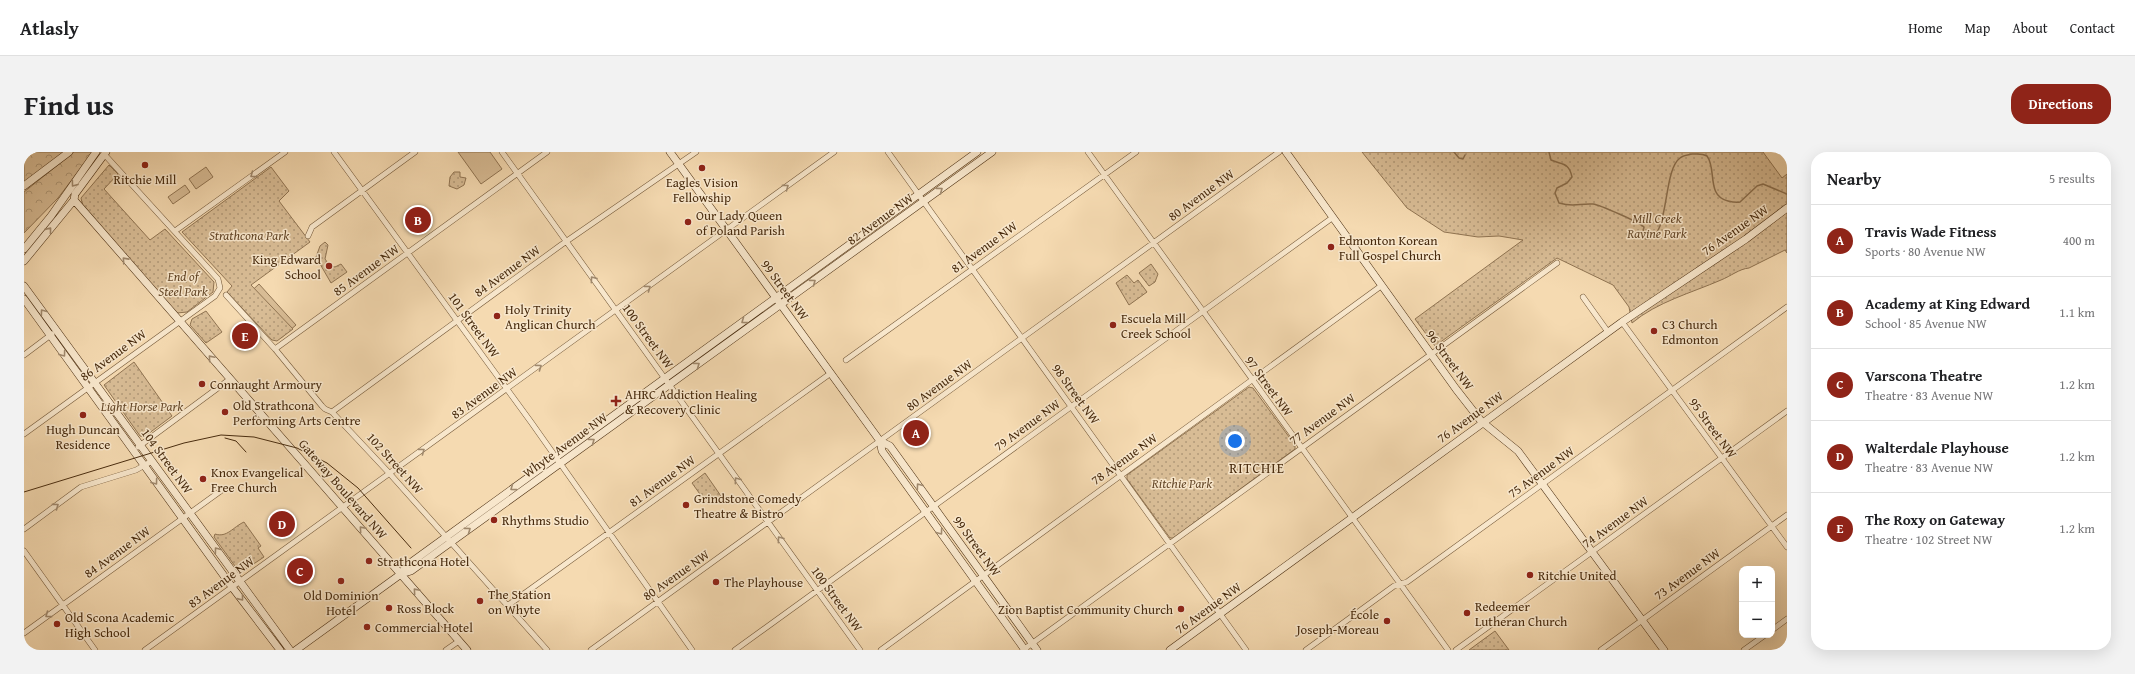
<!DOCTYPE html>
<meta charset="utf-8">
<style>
:root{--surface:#fff;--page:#f2f2f2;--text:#202124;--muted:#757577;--line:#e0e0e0;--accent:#8f2418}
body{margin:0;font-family:"Gentium Book Plus",serif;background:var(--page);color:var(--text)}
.controls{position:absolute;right:12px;bottom:12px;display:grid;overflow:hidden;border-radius:8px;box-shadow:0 4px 16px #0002}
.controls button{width:36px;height:36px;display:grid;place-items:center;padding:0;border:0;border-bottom:1px solid var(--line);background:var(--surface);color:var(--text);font:20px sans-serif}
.you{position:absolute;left:1211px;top:289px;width:14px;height:14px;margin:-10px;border:3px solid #fff;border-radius:50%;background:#1a73e8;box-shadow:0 0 0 6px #1a73e833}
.badge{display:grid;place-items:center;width:26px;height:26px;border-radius:50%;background:var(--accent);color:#fff;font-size:13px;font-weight:700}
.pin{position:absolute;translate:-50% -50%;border:2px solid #fff;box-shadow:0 1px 4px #0006}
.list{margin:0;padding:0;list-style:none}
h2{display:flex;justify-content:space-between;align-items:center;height:52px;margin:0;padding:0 16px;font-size:17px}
h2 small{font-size:13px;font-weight:400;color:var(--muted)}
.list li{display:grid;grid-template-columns:26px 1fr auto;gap:12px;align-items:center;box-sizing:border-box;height:72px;padding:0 16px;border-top:1px solid var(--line)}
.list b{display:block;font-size:15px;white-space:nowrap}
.list p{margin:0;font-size:13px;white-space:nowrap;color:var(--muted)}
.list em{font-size:13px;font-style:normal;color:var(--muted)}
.map{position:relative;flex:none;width:1763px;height:498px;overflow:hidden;border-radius:16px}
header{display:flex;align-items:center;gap:24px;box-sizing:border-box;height:56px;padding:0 20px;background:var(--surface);border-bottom:1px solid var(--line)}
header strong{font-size:19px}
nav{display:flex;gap:22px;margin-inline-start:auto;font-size:14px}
.intro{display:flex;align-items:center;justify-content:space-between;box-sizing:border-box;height:96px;padding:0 24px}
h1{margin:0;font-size:28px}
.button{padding:10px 18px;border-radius:16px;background:var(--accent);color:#fff;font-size:14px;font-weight:700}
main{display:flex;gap:24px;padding:0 24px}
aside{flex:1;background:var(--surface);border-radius:16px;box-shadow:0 4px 16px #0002}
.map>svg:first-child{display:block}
</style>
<header>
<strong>Atlasly</strong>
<nav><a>Home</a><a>Map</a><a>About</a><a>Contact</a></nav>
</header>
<div class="intro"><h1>Find us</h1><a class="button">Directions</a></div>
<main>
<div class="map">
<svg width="1763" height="498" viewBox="0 0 1763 498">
<defs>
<pattern id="forest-crowns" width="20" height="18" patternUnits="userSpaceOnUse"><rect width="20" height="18" fill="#d8bc95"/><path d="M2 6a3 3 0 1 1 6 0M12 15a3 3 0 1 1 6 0" fill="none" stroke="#b19978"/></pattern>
<pattern id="park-dots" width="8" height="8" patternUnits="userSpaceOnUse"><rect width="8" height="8" fill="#d8bc95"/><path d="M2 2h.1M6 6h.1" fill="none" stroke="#b19978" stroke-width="1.8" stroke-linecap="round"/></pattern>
</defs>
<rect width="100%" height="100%" fill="#f5dab1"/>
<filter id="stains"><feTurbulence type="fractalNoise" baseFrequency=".005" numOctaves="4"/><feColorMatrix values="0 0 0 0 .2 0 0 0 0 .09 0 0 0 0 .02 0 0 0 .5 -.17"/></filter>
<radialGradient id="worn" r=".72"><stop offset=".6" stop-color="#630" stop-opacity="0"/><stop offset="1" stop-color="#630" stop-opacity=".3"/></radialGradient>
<path fill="#d8bc95" stroke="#907452" d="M434 0H466L478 17 457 32Z
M182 15 189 25 172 37 165 27Z
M161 33 166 40 149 52 144 45Z
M235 132 272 173 257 186 220 146Z"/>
<path fill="url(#forest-crowns)" stroke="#907452" d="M0 0H40L0 31Z
M50 0H69L34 46 0 81V40Z"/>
<path fill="url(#park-dots)" stroke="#907452" d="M1338 0H1739L1758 26 1763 22V101L1761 98 1725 116C1715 117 1707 124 1697 128 1667 141 1633 150 1608 171L1605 155 1589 133 1533 106 1411 194 1391 167 1499 88 1475 84 1454 85 1420 80 1383 56Z
M85 13 94 22 80 37 126 88 141 77 190 130 189 140 163 160 153 161 59 55 57 46Z
M247 15 265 39 255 49 286 90 227 133 269 177 253 189 248 188 203 140 208 134 158 80Z
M430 20H436V25L442 26 440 33 433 37 425 34 426 25Z
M301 90 304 93 301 107 306 114 311 115 317 112 323 120 307 131 292 105 296 94Z
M1127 112 1134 122 1131 130 1125 134 1115 121Z
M1103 123 1110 131 1114 128 1123 140 1105 153 1092 131Z
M182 159 198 180 182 191 166 173 168 167Z
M110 210 148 264 120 285 116 284 80 233Z
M1225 235 1229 236 1271 293V297L1149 386H1146L1103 327V323Z
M681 321 699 347 697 349 694 345 683 352 668 331Z
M220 370 237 394 234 396 240 405 216 421 190 385 191 382C203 386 209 375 220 370Z
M1471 479 1485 498H1445Z"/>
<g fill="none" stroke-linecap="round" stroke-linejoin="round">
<path stroke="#8c704f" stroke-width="1.5" d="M1430 0 1435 6 1439 7 1441 3
M1525 0 1527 8C1538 13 1545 10 1548 25L1543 31 1533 36 1531 41 1535 51C1551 56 1555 51 1569 52 1576 53 1615 70 1620 75L1618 83 1622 87C1646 88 1638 19 1656 6 1659 3 1664 3 1668 2 1673 2 1678 1 1683 4 1693 17 1682 44 1704 49 1708 50 1712 51 1716 50L1733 34 1739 32 1763 42"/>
<defs>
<path id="street" d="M310 0 507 270 668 498
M478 0 836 498
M864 0 1222 498
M1064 0 1424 498
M151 79 261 0
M284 84 288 75 391 0
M202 143 251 197 298 254 301 257 308 260 366 322 523 498
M1559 145 1584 180
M1598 170 1763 395
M251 197 523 0
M0 203 28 182
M822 208 1112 0
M308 260 537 93 672 0
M0 282 191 144 196 136 194 127 80 2
M114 295 206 227
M0 377 57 335 112 318 128 309
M0 399 71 498
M483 454 807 221
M1748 478 1763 467
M0 481 198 338
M121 498 810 0
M422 498 435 489
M567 498 1255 0
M711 498 1308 66
M857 498 1357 134
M999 498 1533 111
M1282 498 1370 434 1383 430 1763 155
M1432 498 1763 259
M1577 498 1763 363
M1720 498 1741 483"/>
<path id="secondary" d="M646 0 856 289 858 299 1001 498
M1262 0 1432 237 1457 269 1494 299 1640 498
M0 34 45 0
M50 48 443 498
M0 97 27 64 72 0
M0 109 50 48 51 42 82 0
M0 134 266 498
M0 147 208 435 256 498
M856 289 866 294 1013 498
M377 422 387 419 968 0
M272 498 377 422 382 414 953 0
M1146 498 1598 170 1722 87 1763 56"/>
</defs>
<use href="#street" stroke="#735737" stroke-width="6"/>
<use href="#secondary" stroke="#482b0e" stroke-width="8"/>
<use href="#street" stroke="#f8e7cc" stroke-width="5"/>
<use href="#secondary" stroke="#f8e7cc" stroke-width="7"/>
<path stroke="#482b0e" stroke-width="1" d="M201 286 212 289 222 300
M0 340 160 291 197 283 230 285 273 296 303 311 334 336 387 396"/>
</g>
<defs><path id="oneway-chevron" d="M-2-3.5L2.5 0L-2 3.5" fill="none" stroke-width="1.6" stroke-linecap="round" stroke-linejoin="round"/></defs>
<g stroke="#a0896d">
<use href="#oneway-chevron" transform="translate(229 23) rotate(144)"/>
<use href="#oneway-chevron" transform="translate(50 32) rotate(126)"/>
<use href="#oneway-chevron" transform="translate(762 35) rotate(-36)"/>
<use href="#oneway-chevron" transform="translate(916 38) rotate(-36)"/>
<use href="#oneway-chevron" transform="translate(25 78) rotate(-51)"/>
<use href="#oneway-chevron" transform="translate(101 108) rotate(-132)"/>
<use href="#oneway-chevron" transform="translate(569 127) rotate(-126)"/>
<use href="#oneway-chevron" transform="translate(789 130) rotate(-36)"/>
<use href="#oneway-chevron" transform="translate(624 136) rotate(-36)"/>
<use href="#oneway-chevron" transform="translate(19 160) rotate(-126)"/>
<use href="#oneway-chevron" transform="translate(720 169) rotate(144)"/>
<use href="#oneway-chevron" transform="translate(39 202) rotate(54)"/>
<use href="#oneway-chevron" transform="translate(187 206) rotate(-131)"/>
<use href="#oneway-chevron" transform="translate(673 213) rotate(-36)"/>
<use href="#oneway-chevron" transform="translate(515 215) rotate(-36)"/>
<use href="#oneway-chevron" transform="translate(568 289) rotate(-36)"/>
<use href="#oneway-chevron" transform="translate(398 299) rotate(-36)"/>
<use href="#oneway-chevron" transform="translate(713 328) rotate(-126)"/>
<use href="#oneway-chevron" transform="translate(131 330) rotate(54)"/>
<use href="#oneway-chevron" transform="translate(895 334) rotate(-126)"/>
<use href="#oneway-chevron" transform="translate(489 336) rotate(144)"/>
<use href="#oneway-chevron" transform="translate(32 354) rotate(-36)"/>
<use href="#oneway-chevron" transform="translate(338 377) rotate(-131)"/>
<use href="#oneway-chevron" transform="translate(444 378) rotate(-36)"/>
<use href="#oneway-chevron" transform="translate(916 380) rotate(54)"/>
<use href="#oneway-chevron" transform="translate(756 387) rotate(-126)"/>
<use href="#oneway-chevron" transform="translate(193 398) rotate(-126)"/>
<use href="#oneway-chevron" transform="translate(392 439) rotate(-131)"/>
<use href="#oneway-chevron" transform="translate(217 446) rotate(51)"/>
<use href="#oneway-chevron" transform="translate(24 463) rotate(144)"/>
</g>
<g fill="#8f2418" stroke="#f8e7cc" stroke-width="1.5">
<circle cx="121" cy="13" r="4"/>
<circle cx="678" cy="16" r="4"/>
<circle cx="664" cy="70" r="4"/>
<circle cx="1307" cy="95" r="4"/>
<circle cx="305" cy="114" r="4"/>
<circle cx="473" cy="164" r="4"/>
<circle cx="1089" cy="173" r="4"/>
<circle cx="1630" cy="179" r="4"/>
<circle cx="178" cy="232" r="4"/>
<path d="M590 243h4v4h4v4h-4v4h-4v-4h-4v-4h4z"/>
<circle cx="201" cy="260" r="4"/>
<circle cx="59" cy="263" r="4"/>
<circle cx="179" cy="327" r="4"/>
<circle cx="662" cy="353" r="4"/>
<circle cx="470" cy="368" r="4"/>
<circle cx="345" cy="409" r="4"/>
<circle cx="1506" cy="423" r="4"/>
<circle cx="317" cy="429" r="4"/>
<circle cx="692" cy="430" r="4"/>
<circle cx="456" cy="449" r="4"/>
<circle cx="365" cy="456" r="4"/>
<circle cx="1157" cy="457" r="4"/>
<circle cx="1443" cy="461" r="4"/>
<circle cx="1363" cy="469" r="4"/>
<circle cx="33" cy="472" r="4"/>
<circle cx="343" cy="475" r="4"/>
</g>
<g text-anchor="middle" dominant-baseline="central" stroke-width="3" stroke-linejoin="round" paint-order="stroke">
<g font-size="13" fill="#482b0e" stroke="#f8e7cc" text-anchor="start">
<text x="121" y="27" text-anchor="middle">Ritchie Mill</text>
<text x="678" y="30" text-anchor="middle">Eagles Vision<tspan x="678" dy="15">Fellowship</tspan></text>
<text x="672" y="63">Our Lady Queen<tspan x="672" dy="15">of Poland Parish</tspan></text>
<text x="1315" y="88">Edmonton Korean<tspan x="1315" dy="15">Full Gospel Church</tspan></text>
<text x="297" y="107" text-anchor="end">King Edward<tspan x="297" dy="15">School</tspan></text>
<text x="481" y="157">Holy Trinity<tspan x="481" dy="15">Anglican Church</tspan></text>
<text x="1097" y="166">Escuela Mill<tspan x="1097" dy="15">Creek School</tspan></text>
<text x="1638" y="172">C3 Church<tspan x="1638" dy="15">Edmonton</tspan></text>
<text x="186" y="232">Connaught Armoury</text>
<text x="601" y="242">AHRC Addiction Healing<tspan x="601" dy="15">&amp; Recovery Clinic</tspan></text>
<text x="209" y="253">Old Strathcona<tspan x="209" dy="15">Performing Arts Centre</tspan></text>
<text x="59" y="277" text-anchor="middle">Hugh Duncan<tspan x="59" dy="15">Residence</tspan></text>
<text x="187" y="320">Knox Evangelical<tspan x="187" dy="15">Free Church</tspan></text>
<text x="670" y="346">Grindstone Comedy<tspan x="670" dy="15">Theatre &amp; Bistro</tspan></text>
<text x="478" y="368">Rhythms Studio</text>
<text x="353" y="409">Strathcona Hotel</text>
<text x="1514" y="423">Ritchie United</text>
<text x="700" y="430">The Playhouse</text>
<text x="464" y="442">The Station<tspan x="464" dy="15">on Whyte</tspan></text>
<text x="317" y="443" text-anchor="middle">Old Dominion<tspan x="317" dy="15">Hotel</tspan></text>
<text x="1451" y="454">Redeemer<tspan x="1451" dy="15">Lutheran Church</tspan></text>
<text x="373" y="456">Ross Block</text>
<text x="1149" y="457" text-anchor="end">Zion Baptist Community Church</text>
<text x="1355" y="462" text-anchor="end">École<tspan x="1355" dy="15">Joseph-Moreau</tspan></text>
<text x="41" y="465">Old Scona Academic<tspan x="41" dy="15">High School</tspan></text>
<text x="351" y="475">Commercial Hotel</text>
</g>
<g font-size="13" fill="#482b0e" stroke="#f8e7cc">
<text transform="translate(1177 43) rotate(-36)">80 Avenue NW</text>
<text transform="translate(856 67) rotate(-36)">82 Avenue NW</text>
<text transform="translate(1711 78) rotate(-35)">76 Avenue NW</text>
<text transform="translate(960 95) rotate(-36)">81 Avenue NW</text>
<text transform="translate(342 118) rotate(-36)">85 Avenue NW</text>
<text transform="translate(483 119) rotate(-36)">84 Avenue NW</text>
<text transform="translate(761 138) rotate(54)">99 Street NW</text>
<text transform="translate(450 173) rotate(54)">101 Street NW</text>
<text transform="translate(624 184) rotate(54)">100 Street NW</text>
<text transform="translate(89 203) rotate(-36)">86 Avenue NW</text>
<text transform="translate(1426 208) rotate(54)">96 Street NW</text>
<text transform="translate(915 233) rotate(-36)">80 Avenue NW</text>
<text transform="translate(1245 234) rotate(54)">97 Street NW</text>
<text transform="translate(460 241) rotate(-36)">83 Avenue NW</text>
<text transform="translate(1052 242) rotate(54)">98 Street NW</text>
<text transform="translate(1446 265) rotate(-36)">76 Avenue NW</text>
<text transform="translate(1298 267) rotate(-36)">77 Avenue NW</text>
<text transform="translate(1003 273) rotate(-36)">79 Avenue NW</text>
<text transform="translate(1689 276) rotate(54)">95 Street NW</text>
<text transform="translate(541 293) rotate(-36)">Whyte Avenue NW</text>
<text transform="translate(1100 307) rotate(-36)">78 Avenue NW</text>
<text transform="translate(143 309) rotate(54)">104 Street NW</text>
<text transform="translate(371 311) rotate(48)">102 Street NW</text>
<text transform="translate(1517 320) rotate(-36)">75 Avenue NW</text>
<text transform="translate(638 329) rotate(-36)">81 Avenue NW</text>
<text transform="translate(319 337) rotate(49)">Gateway Boulevard NW</text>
<text transform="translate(1591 370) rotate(-36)">74 Avenue NW</text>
<text transform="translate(953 394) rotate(54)">99 Street NW</text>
<text transform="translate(93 400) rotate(-36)">84 Avenue NW</text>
<text transform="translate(1663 422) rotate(-36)">73 Avenue NW</text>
<text transform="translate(652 423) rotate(-35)">80 Avenue NW</text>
<text transform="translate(197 430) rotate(-36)">83 Avenue NW</text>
<text transform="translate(813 447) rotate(54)">100 Street NW</text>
<text transform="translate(1184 456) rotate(-36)">76 Avenue NW</text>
</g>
<g font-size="13" font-style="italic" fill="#654829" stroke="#f8e7cc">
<text x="1633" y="66">Mill Creek<tspan x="1633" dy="15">Ravine Park</tspan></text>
<text x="225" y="83">Strathcona Park</text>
<text x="159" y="124">End of<tspan x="159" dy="15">Steel Park</tspan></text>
<text x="118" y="254">Light Horse Park</text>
<text x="1158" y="331">Ritchie Park</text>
</g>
<g font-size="14" letter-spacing="1" fill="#482b0e" stroke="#f8e7cc">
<text x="1233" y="316">RITCHIE</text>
</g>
</g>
<rect width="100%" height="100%" filter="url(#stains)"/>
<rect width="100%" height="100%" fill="url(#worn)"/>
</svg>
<div class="controls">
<button>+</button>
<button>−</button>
</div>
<div class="you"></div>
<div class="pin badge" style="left:892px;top:281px">A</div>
<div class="pin badge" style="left:394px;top:68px">B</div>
<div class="pin badge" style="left:276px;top:419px">C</div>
<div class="pin badge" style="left:258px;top:372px">D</div>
<div class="pin badge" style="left:221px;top:184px">E</div>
</div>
<aside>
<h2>Nearby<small>5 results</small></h2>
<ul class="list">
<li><span class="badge">A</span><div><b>Travis Wade Fitness</b><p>Sports · 80 Avenue NW</p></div><em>400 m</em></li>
<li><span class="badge">B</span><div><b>Academy at King Edward</b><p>School · 85 Avenue NW</p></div><em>1.1 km</em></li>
<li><span class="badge">C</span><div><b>Varscona Theatre</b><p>Theatre · 83 Avenue NW</p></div><em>1.2 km</em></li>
<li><span class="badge">D</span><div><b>Walterdale Playhouse</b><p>Theatre · 83 Avenue NW</p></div><em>1.2 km</em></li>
<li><span class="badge">E</span><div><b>The Roxy on Gateway</b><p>Theatre · 102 Street NW</p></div><em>1.2 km</em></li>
</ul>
</aside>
</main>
